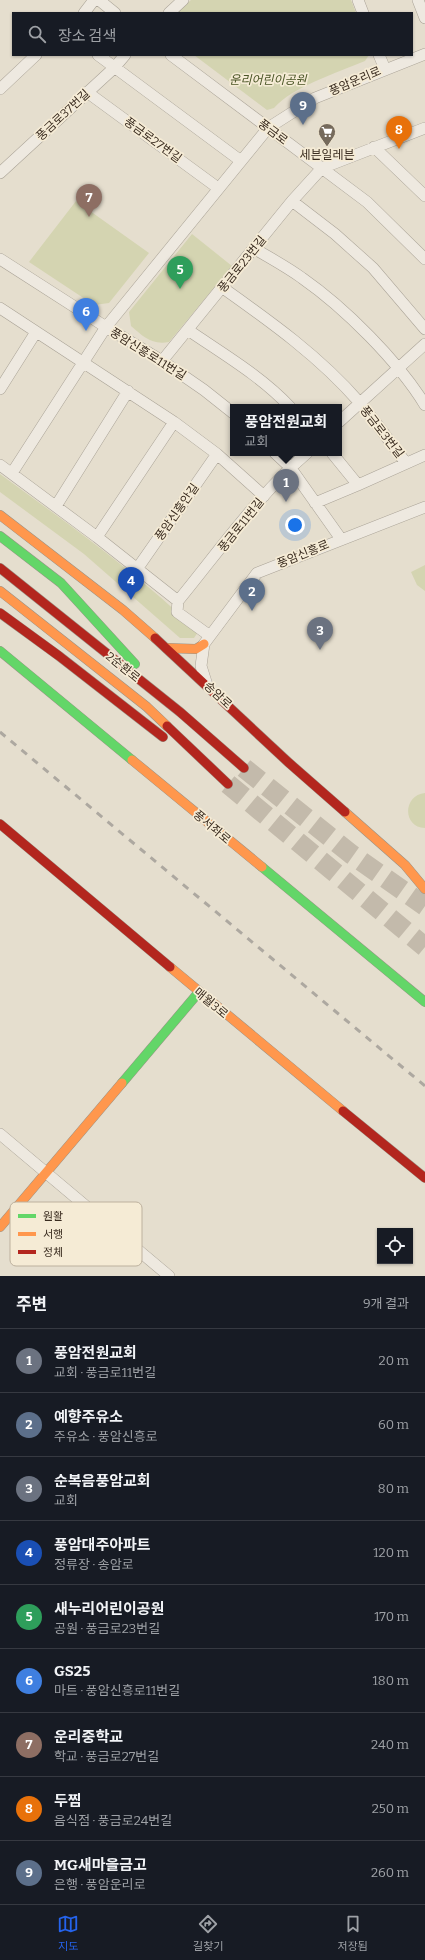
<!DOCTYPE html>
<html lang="ko">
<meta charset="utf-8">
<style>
:root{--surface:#171b24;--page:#20242c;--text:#f1f3f6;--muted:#9ea1a6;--line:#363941;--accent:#2563eb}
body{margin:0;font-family:Bitter,"Noto Sans KR",serif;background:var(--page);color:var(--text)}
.controls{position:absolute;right:12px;bottom:12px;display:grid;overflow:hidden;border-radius:0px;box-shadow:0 1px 3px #0004}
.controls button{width:36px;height:36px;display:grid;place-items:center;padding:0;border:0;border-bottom:1px solid var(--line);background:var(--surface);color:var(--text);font:20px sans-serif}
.you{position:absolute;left:295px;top:525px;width:14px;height:14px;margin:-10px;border:3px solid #fff;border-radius:50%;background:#1a73e8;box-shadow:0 0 0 6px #1a73e833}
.badge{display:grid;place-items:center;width:26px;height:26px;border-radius:50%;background:var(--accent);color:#fff;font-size:13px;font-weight:700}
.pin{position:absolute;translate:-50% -33px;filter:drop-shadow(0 1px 2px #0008)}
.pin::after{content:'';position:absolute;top:21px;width:14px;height:12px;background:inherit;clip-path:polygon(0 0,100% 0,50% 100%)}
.popup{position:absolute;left:230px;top:404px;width:112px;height:52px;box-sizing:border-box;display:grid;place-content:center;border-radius:0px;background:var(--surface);filter:drop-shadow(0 1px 3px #0005);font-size:13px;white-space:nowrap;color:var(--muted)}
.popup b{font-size:15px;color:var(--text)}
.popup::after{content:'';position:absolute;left:50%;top:100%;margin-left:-8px;border:8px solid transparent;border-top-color:var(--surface)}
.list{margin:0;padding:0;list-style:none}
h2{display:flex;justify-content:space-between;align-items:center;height:52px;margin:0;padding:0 16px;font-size:17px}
h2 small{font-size:13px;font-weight:400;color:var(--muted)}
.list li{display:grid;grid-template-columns:26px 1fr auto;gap:12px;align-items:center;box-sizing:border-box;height:64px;padding:0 16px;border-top:1px solid var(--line)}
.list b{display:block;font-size:15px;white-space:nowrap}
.list p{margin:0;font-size:13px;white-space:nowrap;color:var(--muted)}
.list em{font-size:13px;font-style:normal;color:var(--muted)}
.icon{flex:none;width:22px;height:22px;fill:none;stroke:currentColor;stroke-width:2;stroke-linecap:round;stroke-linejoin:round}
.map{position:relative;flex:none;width:425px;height:1276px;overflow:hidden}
.search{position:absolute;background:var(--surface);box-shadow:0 1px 3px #0004;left:12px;right:12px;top:12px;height:44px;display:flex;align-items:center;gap:10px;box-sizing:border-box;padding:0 14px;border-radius:0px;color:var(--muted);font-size:15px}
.sheet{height:628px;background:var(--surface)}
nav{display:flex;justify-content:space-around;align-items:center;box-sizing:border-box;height:56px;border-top:1px solid var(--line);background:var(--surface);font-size:11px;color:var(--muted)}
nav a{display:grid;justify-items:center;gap:2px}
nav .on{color:var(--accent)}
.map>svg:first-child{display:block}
</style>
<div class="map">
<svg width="425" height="1276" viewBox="0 0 425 1276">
<rect width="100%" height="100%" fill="#e5dece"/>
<path fill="#d4d4b1" d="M191 0H351L356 13H176Z
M194 55H369L365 61C339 72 292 87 274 108L267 110Z
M76 201 149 253 109 303 94 305 29 262Z
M192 234 232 266 169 342C151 345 144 337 131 326L129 312Z
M0 474C68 524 138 573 198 632L194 638H180L84 554 0 492Z
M425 565V591L417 585 411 572Z
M425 793V828C402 827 403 795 425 793Z"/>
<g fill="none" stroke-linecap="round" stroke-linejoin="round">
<path stroke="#c3baab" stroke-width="20" stroke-dasharray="20 10" stroke-linecap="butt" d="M244 768 351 854 425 906
M228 784 425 947"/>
<defs>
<path id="street" d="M99 0 115 13
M358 0 363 13
M418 0 425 18
M84 13 94 0
M169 13 183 0
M98 55 241 161
M171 55 367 202 425 259
M379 55 385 69
M0 89 36 55
M87 92 218 188
M374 147 425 196
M0 173 114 68 125 55
M292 201 335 234 373 268 425 329
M255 249C270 258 287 267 302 278 345 308 398 361 425 405
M0 259 106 327 162 361 204 390 233 413
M223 288C271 322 320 357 359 402 376 421 390 443 406 463
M0 308 174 422 217 454 264 496
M188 330C223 354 261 376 290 407
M162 361 292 201 322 168 425 128
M0 389 36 332
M339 422 425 344
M275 453 290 467 341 539
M332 453 358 485 425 455
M0 465 97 537 178 601
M12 473 106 327 268 128 315 98 425 54
M315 503 358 485
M56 506 128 391
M97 537 174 422
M137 569 217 454
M178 601C219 551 258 495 307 453
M178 601 177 612 210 636
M207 685 201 666 204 644 257 573 425 507
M0 1134 169 1276"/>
<path id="fast" d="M0 536 61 583 135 664
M0 651 132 760
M262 867 425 1002
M122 1083 199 992"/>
<path id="slow" d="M0 515 123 610 155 638
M0 591 147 707 167 726
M166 648 196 649 204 644
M132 760 262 867
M345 812 405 865 425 889
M170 967 343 1111
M0 1227 122 1083"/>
<path id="jam" d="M0 568 180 712 244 768
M0 613 59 656 163 737
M155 638 288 762 345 812
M167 726 228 784
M0 824 170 967
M343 1111 425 1178"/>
</defs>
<use href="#street" stroke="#aaa397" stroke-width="12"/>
<use href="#fast" stroke="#9a9387" stroke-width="10"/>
<use href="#slow" stroke="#9a9387" stroke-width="10"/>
<use href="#jam" stroke="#9a9387" stroke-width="10"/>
<use href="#street" stroke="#eee9e0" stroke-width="11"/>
<use href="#fast" stroke="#63d668" stroke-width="9"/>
<use href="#slow" stroke="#ff974d" stroke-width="9"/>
<use href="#jam" stroke="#b3261e" stroke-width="9"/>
<path stroke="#ada8a0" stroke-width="3" stroke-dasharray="7 7" stroke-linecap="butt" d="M0 732 425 1086"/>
</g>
<defs>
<symbol id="supermarket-pin" viewBox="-11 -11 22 30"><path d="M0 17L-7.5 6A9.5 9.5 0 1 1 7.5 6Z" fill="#756a5c" stroke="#f5ebd5"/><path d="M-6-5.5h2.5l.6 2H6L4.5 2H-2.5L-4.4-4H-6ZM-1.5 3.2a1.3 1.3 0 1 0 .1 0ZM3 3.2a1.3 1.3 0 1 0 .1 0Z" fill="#fff"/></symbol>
</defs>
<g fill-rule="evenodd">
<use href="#supermarket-pin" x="317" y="122" width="20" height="27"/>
</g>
<g text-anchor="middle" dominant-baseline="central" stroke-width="3.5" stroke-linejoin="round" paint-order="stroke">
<g font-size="12" font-style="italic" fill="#4a5526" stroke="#f5ebd5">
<text x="268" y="80">운리어린이공원</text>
</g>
<g font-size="12" fill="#392b1f" stroke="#f5ebd5">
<text transform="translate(355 81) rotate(-23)">풍암운리로</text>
<text transform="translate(63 115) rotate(-43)">풍금로37번길</text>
<text transform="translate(273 132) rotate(37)">풍금로</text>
<text transform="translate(153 140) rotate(36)">풍금로27번길</text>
<text transform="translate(242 264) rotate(-51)">풍금로23번길</text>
<text transform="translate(148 354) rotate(32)">풍암신흥로11번길</text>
<text transform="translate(382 432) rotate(52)">풍금로3번길</text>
<text transform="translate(177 512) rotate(-55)">풍암신흥안길</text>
<text transform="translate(241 525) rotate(-51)">풍금로11번길</text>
<text transform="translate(303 554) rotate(-22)">풍암신흥로</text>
<text transform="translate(123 667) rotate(39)">2순환로</text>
<text transform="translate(218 695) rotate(43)">송암로</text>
<text transform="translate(212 827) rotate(40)">풍서좌로</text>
<text transform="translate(211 1003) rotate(40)">매월3로</text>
</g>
<g font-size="12" fill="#392b1f" stroke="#f5ebd5">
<text x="327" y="155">세븐일레븐</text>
</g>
</g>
<rect x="10" y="1202" width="132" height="64" rx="6" fill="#f5ebd5" stroke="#bdb19e" stroke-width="1"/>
<rect x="18" y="1214" width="18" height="4" fill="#63d668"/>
<rect x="18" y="1232" width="18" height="4" fill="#ff974d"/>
<rect x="18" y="1250" width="18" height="4" fill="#b3261e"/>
<g font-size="11" fill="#392b1f">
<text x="43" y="1220">원활</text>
<text x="43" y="1238">서행</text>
<text x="43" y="1256">정체</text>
</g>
</svg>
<div class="controls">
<button><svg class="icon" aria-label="locate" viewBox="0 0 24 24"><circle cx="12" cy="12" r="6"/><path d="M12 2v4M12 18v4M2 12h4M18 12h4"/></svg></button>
</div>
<div class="you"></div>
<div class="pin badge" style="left:286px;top:502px;background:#6b7280">1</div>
<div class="popup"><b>풍암전원교회</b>교회</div>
<div class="pin badge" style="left:252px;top:611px;background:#5c6f8a">2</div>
<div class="pin badge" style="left:320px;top:650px;background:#6b7280">3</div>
<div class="pin badge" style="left:131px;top:600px;background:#1a4fb4">4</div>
<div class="pin badge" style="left:180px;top:289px;background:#2e9e5b">5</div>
<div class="pin badge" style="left:86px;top:331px;background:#3f7fe0">6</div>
<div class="pin badge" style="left:89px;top:217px;background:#8d6e63">7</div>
<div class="pin badge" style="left:399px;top:149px;background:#e8710a">8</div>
<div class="pin badge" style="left:303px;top:125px;background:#5c6f8a">9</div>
<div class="search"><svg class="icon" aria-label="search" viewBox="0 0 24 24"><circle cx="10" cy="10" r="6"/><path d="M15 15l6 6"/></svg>장소 검색</div>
</div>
<section class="sheet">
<h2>주변<small>9개 결과</small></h2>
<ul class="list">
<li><span class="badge" style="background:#6b7280">1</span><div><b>풍암전원교회</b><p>교회 · 풍금로11번길</p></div><em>20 m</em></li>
<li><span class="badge" style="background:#5c6f8a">2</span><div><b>예향주유소</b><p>주유소 · 풍암신흥로</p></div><em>60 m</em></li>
<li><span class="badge" style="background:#6b7280">3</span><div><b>순복음풍암교회</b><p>교회</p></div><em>80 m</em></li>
<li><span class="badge" style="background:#1a4fb4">4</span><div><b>풍암대주아파트</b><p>정류장 · 송암로</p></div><em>120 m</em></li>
<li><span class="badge" style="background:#2e9e5b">5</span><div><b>새누리어린이공원</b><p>공원 · 풍금로23번길</p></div><em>170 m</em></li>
<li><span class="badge" style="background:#3f7fe0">6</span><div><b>GS25</b><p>마트 · 풍암신흥로11번길</p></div><em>180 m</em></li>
<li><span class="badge" style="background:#8d6e63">7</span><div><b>운리중학교</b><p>학교 · 풍금로27번길</p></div><em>240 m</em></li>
<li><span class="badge" style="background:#e8710a">8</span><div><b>두찜</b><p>음식점 · 풍금로24번길</p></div><em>250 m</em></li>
<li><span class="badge" style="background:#5c6f8a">9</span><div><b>MG새마을금고</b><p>은행 · 풍암운리로</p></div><em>260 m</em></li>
</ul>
</section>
<nav>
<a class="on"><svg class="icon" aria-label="map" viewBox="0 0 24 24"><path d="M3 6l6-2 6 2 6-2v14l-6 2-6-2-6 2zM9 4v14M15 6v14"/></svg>지도</a>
<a><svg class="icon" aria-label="directions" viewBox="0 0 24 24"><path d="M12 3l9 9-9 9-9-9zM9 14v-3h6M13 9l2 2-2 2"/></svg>길찾기</a>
<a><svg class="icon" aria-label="saved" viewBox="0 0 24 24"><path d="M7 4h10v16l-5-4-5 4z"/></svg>저장됨</a>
</nav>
